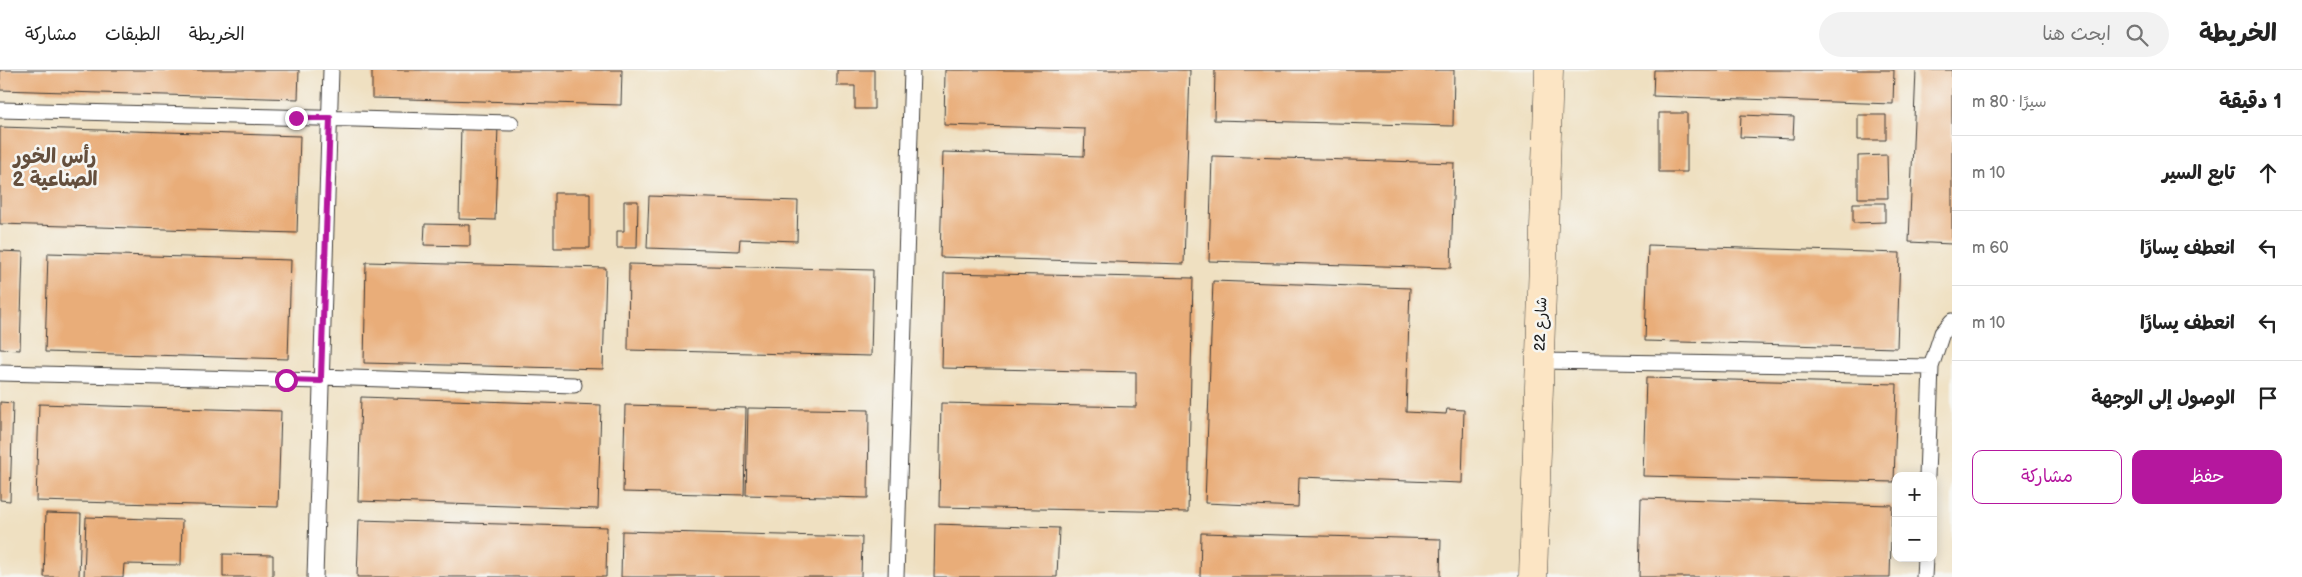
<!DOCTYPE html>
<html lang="ar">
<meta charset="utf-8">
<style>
:root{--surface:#fff;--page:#f2f2f2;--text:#222;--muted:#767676;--line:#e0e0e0;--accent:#b5179e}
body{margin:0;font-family:"Balsamiq Sans","Playpen Sans Arabic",sans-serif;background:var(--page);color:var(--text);direction:rtl}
.controls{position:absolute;right:15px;bottom:15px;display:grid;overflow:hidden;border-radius:10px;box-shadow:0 2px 12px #0003}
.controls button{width:45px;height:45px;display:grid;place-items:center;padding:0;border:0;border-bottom:1px solid var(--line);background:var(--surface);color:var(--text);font:25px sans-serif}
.stop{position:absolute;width:15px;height:15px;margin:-11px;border:4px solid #b5179e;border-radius:50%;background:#fff}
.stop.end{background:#b5179e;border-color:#fff;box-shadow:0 1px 5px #0008}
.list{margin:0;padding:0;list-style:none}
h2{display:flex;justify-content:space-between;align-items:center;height:65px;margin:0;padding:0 20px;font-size:21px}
h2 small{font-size:16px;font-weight:400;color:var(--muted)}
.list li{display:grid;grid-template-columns:32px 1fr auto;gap:15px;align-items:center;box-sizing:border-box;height:75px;padding:0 20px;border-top:1px solid var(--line)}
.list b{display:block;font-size:19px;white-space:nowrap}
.list em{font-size:16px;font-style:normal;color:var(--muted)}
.actions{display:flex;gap:10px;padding:15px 20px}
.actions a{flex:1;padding:11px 0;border:1px solid var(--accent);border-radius:10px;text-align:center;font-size:18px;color:var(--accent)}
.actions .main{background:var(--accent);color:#fff}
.icon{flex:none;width:28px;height:28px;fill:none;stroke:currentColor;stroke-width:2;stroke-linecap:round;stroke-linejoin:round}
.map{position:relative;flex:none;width:1952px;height:507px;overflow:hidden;direction:ltr}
header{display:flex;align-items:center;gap:30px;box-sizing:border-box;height:70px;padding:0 25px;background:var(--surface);border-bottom:1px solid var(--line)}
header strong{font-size:24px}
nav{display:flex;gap:28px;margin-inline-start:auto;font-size:18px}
.search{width:350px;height:45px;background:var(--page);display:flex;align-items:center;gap:12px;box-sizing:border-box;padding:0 18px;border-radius:28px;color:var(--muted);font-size:19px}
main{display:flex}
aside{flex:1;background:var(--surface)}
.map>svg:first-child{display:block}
</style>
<header>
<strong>الخريطة</strong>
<div class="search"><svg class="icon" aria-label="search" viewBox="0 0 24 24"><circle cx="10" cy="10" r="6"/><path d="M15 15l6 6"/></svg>ابحث هنا</div>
<nav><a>الخريطة</a><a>الطبقات</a><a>مشاركة</a></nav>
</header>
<main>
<aside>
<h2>1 دقيقة<small>سيرًا · 80 m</small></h2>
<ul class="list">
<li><svg class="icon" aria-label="ahead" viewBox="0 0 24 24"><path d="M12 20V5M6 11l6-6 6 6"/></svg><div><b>تابع السير</b></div><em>10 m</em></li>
<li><svg class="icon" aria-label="left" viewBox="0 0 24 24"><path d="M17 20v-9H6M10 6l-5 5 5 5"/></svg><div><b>انعطف يسارًا</b></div><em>60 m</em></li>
<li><svg class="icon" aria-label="left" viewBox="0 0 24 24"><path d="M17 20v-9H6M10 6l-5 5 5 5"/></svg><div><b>انعطف يسارًا</b></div><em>10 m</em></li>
<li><svg class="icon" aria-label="arrive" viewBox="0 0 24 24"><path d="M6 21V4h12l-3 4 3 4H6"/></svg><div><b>الوصول إلى الوجهة</b></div></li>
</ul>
<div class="actions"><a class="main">حفظ</a><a>مشاركة</a></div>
</aside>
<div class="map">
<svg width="1952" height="507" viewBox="0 0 1952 507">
<rect width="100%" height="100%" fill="#f6f6f2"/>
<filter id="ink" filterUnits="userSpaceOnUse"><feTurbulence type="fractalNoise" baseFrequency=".02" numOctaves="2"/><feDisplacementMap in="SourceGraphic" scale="10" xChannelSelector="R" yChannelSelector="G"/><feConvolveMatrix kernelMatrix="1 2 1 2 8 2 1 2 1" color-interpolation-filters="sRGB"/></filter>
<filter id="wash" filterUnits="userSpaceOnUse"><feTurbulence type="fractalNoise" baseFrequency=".0096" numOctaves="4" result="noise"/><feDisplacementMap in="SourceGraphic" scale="20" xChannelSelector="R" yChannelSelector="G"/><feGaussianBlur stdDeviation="1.12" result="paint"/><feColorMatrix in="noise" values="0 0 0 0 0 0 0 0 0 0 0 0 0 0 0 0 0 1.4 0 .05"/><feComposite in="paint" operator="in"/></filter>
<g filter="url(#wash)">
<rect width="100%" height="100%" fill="#efe0c1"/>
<g id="blocks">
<path fill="#e9ad79" d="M0 0H299L298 29 0 20Z
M372 0H622L621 35 372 28Z
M837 0H874V39H855V16H837Z
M945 0H1190L1184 194 940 187 943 82 1084 86 1085 59 944 55Z
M1215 0H1454L1453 56 1214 50Z
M1654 0H1894L1893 34 1653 26Z
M1916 0H1952V174L1909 172Z
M1659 43H1687V102H1659Z
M1741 45 1794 47 1793 69 1740 67Z
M1858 45H1886V70H1858Z
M461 54 498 55 495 150 459 149Z
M0 57 300 66 297 163 0 154Z
M1887 85 1888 128H1858V86Z
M1212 86 1454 93 1451 198 1209 191Z
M554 123H590V178H554Z
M649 126 798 131 797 171 740 169 739 181 647 178Z
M624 131H638L637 178H617V161H624Z
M1853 133H1885V152L1853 153Z
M425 154 470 155V176L424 175Z
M1648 175 1900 183 1897 278 1645 271Z
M0 181 23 182 20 280 0 279Z
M48 183 291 190 288 289 45 282Z
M366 192 606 198 603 299 364 293Z
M629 194 873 200 871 286 628 280Z
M944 203 1193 208 1188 442 939 437 941 333 1136 337V302L942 298Z
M1213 211 1410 218 1406 342 1446 344 1447 339 1464 340 1462 413 1299 407 1298 437 1205 433Z
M1646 308 1897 314 1894 412 1643 406Z
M361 327 601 335 598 439 358 431Z
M0 332 13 333 10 431 0 430Z
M39 334 281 341 278 437 36 431Z
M625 335 746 338 744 425 623 422Z
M748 338 869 340 868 428 746 425Z
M1641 428 1892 435 1890 507H1639Z
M46 443 81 444 79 507H44Z
M86 447 182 450 181 495 124 494 123 507H84Z
M359 450 607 457 606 507H357Z
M935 454 1059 458 1057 507H934Z
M622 461 862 467 861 507H621Z
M1201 463 1441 469 1440 507H1200Z
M223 484 273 485V507H223Z"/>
</g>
</g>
<g filter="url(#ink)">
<use href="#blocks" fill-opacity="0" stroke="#3c3935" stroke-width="1"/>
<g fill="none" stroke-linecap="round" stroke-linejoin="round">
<defs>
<path id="lane" d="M0 40 511 53
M1540 291 1931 297
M0 303 321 311
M321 307 574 315
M1927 406 1931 297 1942 263 1952 251
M315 507 331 0
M896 507 912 0
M1924 507 1925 488"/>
<path id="secondary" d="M1533 507 1549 0"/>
</defs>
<use href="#lane" stroke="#3c3935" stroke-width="17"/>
<use href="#secondary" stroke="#3c3935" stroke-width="29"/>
<use href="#lane" stroke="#fff" stroke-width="15"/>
<use href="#secondary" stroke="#fce5c4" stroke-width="28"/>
</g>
</g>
<g fill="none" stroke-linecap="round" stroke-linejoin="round" filter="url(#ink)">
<path stroke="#b5179e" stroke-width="6" d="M286 310 321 311V307L330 48H296"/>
</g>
<g text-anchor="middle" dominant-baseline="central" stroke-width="5" stroke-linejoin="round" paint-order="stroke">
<g font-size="15" fill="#1c1c1c" stroke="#f6f6f2">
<text transform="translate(1541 254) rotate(-88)">شارع 22</text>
</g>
<g font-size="20" font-weight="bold" fill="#644f3d" stroke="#f6f6f2">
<text x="55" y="87">رأس الخور<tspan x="55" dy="23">الصناعية 2</tspan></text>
</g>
</g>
</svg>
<div class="controls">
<button>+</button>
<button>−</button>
</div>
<div class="stop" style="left:286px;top:310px"></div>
<div class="stop end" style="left:296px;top:48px"></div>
</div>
</main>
